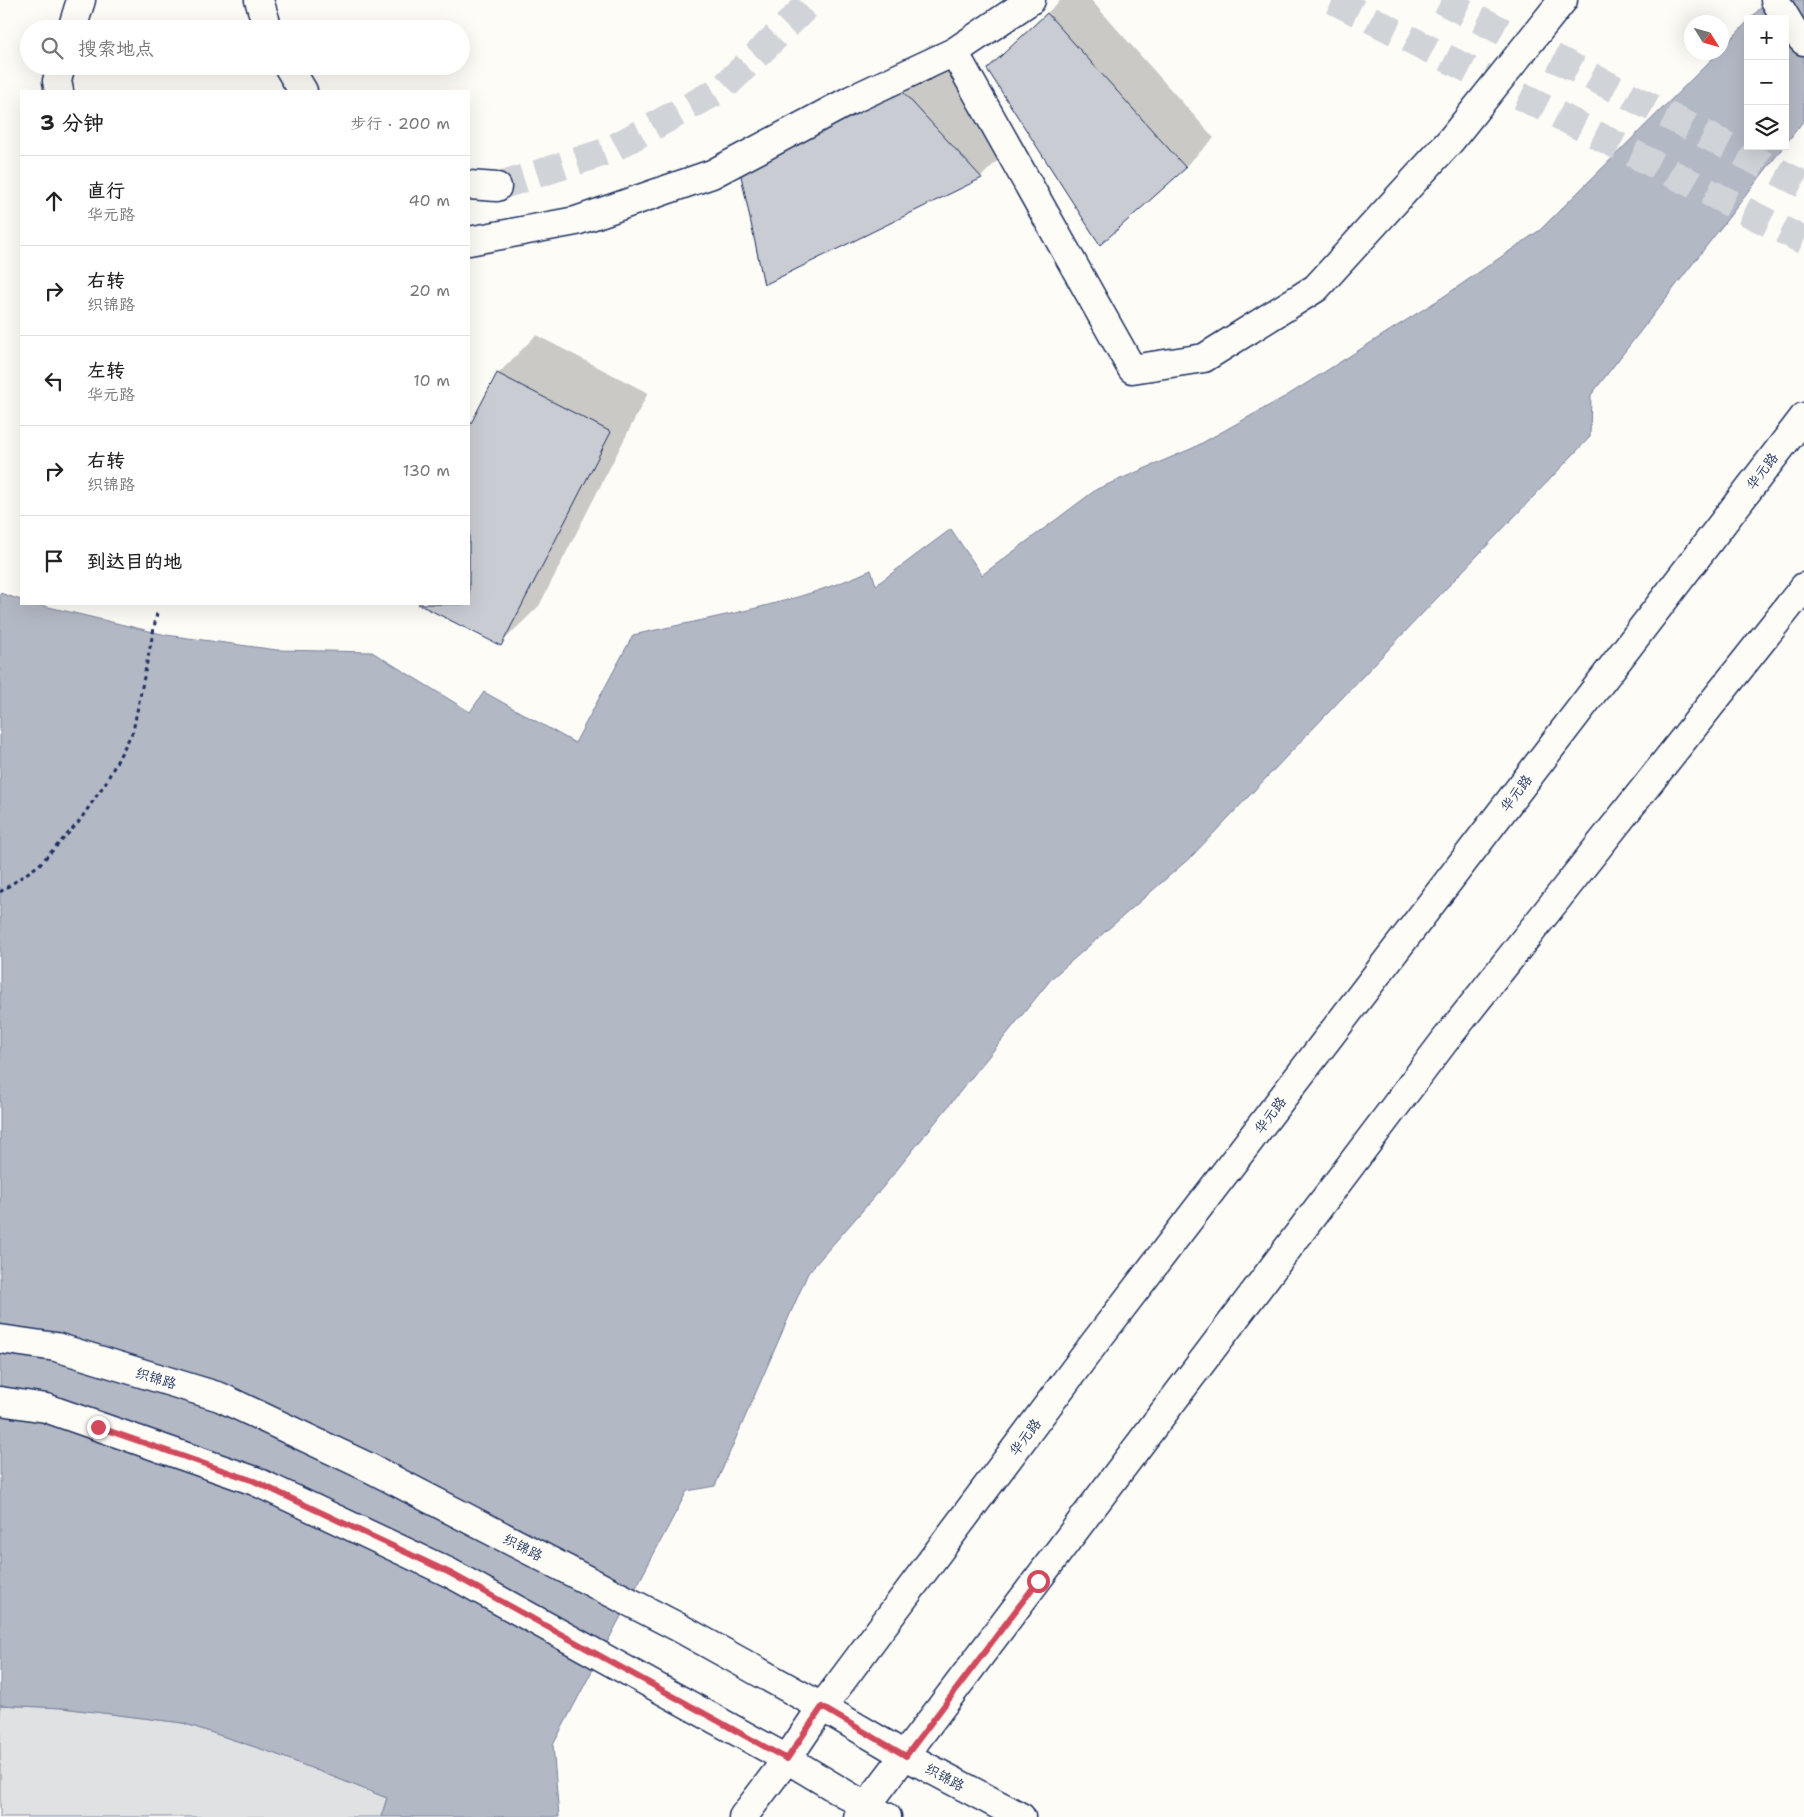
<!DOCTYPE html>
<html lang="zh">
<meta charset="utf-8">
<style>
:root{--surface:#fff;--page:#f6f6f6;--text:#222;--muted:#767676;--line:#e0e0e0}
body{margin:0;font-family:"Shantell Sans","LXGW WenKai TC",sans-serif;background:var(--page);color:var(--text)}
.controls{position:absolute;right:15px;top:15px;display:grid;overflow:hidden;border-radius:0px;box-shadow:0 5px 20px #0002}
.controls button{width:45px;height:45px;display:grid;place-items:center;padding:0;border:0;border-bottom:1px solid var(--line);background:var(--surface);color:var(--text);font:25px sans-serif}
.compass{position:absolute;left:1684px;top:15px;width:45px;height:45px;border-radius:50%;background:var(--surface);box-shadow:0 5px 20px #0002;rotate:127deg}
.stop{position:absolute;width:15px;height:15px;margin:-11px;border:4px solid #d1495b;border-radius:50%;background:#fff}
.stop.end{background:#d1495b;border-color:#fff;box-shadow:0 1px 5px #0008}
.list{margin:0;padding:0;list-style:none}
h2{display:flex;justify-content:space-between;align-items:center;height:65px;margin:0;padding:0 20px;font-size:21px}
h2 small{font-size:16px;font-weight:400;color:var(--muted)}
.list li{display:grid;grid-template-columns:32px 1fr auto;gap:15px;align-items:center;box-sizing:border-box;height:90px;padding:0 20px;border-top:1px solid var(--line)}
.list b{display:block;font-size:19px;white-space:nowrap}
.list p{margin:0;font-size:16px;white-space:nowrap;color:var(--muted)}
.list em{font-size:16px;font-style:normal;color:var(--muted)}
.icon{flex:none;width:28px;height:28px;fill:none;stroke:currentColor;stroke-width:2;stroke-linecap:round;stroke-linejoin:round}
.map{position:relative;flex:none;width:1804px;height:1817px;overflow:hidden}
.search{position:absolute;background:var(--surface);box-shadow:0 5px 20px #0002;left:20px;top:20px;width:450px;height:55px;display:flex;align-items:center;gap:12px;box-sizing:border-box;padding:0 18px;border-radius:28px;color:var(--muted);font-size:19px}
.panel{position:absolute;background:var(--surface);box-shadow:0 5px 20px #0002;left:20px;top:90px;width:450px;height:515px;border-radius:0px}
.map>svg:first-child{display:block}
</style>
<div class="map">
<svg width="1804" height="1817" viewBox="0 0 1804 1817">
<rect width="100%" height="100%" fill="#fdfcf7"/>
<filter id="ink" filterUnits="userSpaceOnUse"><feTurbulence type="fractalNoise" baseFrequency=".02" numOctaves="2"/><feDisplacementMap in="SourceGraphic" scale="10" xChannelSelector="R" yChannelSelector="G"/><feConvolveMatrix kernelMatrix="1 2 1 2 8 2 1 2 1" color-interpolation-filters="sRGB"/></filter>
<g filter="url(#ink)">
<path fill="#e0e1e3" stroke="#7e88a0" d="M0 1705 63 1708 183 1723 273 1753 387 1798 381 1817H0Z"/>
<path fill="#b3b8c5" stroke="#76819c" d="M1768 0H1804V120L1785 145V19H1750Z
M1748 21V146H1784L1591 395 1590 437 1192 856 1052 978 883 1187 808 1273 715 1486 687 1491 553 1745 559 1817H381L387 1798 273 1753 183 1723 63 1708 0 1705V593L21 600V604H36L166 635 277 650 372 652 470 712 484 692 575 743 633 635C713 617 797 604 871 570L876 585 951 529 982 575 1097 489 1193 448 1288 395 1443 297 1540 230 1718 53 1722 52V49Z"/>
<path fill="#0003" d="M1061 0H1091L1214 138 1185 167 1018 40Z
M941 54 1019 139 981 177 765 283 741 171Z
M536 335 648 393 539 606 500 644 421 604H469V429L498 374Z"/>
<path fill="#c9ccd3" stroke="#1b2f5e" d="M1047 13 1186 168 1100 245 987 69Z
M902 91 982 178 764 285 740 171Z
M497 373 611 432 501 646 418 604H469V427Z"/>
<g fill="none" stroke-linecap="round" stroke-linejoin="round">
<path stroke="#d0d3d8" stroke-width="28" stroke-dasharray="28 14" stroke-linecap="butt" d="M1333 0 1804 241
M1441 0 1804 185
M497 187 608 151 723 88 813 0"/>
<defs>
<path id="minor" d="M1775 0 1793 30 1804 41
M72 29 81 0
M954 52 1132 369 1204 358 1316 288 1451 140 1563 0
M59 91 57 81 61 66
M469 241 576 221 712 174 851 100 954 52 1031 0"/>
<path id="tertiary" d="M906 1756 1021 1817
M865 1806 887 1817"/>
<path id="secondary" d="M259 0 268 29
M288 66 303 91
M469 185 497 187"/>
<path id="primary" d="M0 1339 56 1347 220 1397 370 1468 678 1627 822 1707 906 1756
M0 1401 46 1408 255 1481 450 1573 787 1759 865 1806
M743 1817 787 1759 822 1707 1093 1345 1804 417
M858 1817 1446 1039 1804 587"/>
</defs>
<use href="#minor" stroke="#1b2f5e" stroke-width="31"/>
<use href="#tertiary" stroke="#1b2f5e" stroke-width="31"/>
<use href="#secondary" stroke="#1b2f5e" stroke-width="31"/>
<use href="#primary" stroke="#1b2f5e" stroke-width="31"/>
<path stroke="#1b2f5e" stroke-width="3" stroke-dasharray="4 4" stroke-linecap="butt" d="M0 892 39 865 78 823 106 782 133 731 157 613"/>
<use href="#minor" stroke="#fdfcf7" stroke-width="28"/>
<use href="#tertiary" stroke="#fdfcf7" stroke-width="28"/>
<use href="#secondary" stroke="#fdfcf7" stroke-width="28"/>
<use href="#primary" stroke="#fdfcf7" stroke-width="28"/>
</g>
</g>
<g fill="none" stroke-linecap="round" stroke-linejoin="round" filter="url(#ink)">
<path stroke="#d1495b" stroke-width="6" d="M98 1427 254 1481 450 1573 787 1759 822 1707 906 1756 1038 1581"/>
</g>
<g text-anchor="middle" dominant-baseline="central" stroke-width="4.5" stroke-linejoin="round" paint-order="stroke">
<g font-size="14" fill="#1b2f5e" stroke="#fdfcf7">
<text transform="translate(1762 471) rotate(-53)">华元路</text>
<text transform="translate(1516 793) rotate(-53)">华元路</text>
<text transform="translate(1270 1115) rotate(-53)">华元路</text>
<text transform="translate(156 1378) rotate(17)">织锦路</text>
<text transform="translate(1025 1437) rotate(-53)">华元路</text>
<text transform="translate(523 1547) rotate(27)">织锦路</text>
<text transform="translate(945 1777) rotate(28)">织锦路</text>
</g>
</g>
</svg>
<div class="controls">
<button>+</button>
<button>−</button>
<button><svg class="icon" aria-label="layers" viewBox="0 0 24 24"><path d="M12 4l9 5-9 5-9-5zM3 14l9 5 9-5"/></svg></button>
</div>
<svg class="compass" viewBox="-18 -18 36 36"><path d="M0-13l5 13h-10z" fill="#e53935"/><path d="M0 13l5-13h-10z" fill="#767676"/></svg>
<div class="stop" style="left:1038px;top:1581px"></div>
<div class="stop end" style="left:98px;top:1427px"></div>
<div class="search"><svg class="icon" aria-label="search" viewBox="0 0 24 24"><circle cx="10" cy="10" r="6"/><path d="M15 15l6 6"/></svg>搜索地点</div>
<section class="panel">
<h2>3 分钟<small>步行 · 200 m</small></h2>
<ul class="list">
<li><svg class="icon" aria-label="ahead" viewBox="0 0 24 24"><path d="M12 20V5M6 11l6-6 6 6"/></svg><div><b>直行</b><p>华元路</p></div><em>40 m</em></li>
<li><svg class="icon" aria-label="right" viewBox="0 0 24 24"><path d="M7 20v-9h11M14 6l5 5-5 5"/></svg><div><b>右转</b><p>织锦路</p></div><em>20 m</em></li>
<li><svg class="icon" aria-label="left" viewBox="0 0 24 24"><path d="M17 20v-9H6M10 6l-5 5 5 5"/></svg><div><b>左转</b><p>华元路</p></div><em>10 m</em></li>
<li><svg class="icon" aria-label="right" viewBox="0 0 24 24"><path d="M7 20v-9h11M14 6l5 5-5 5"/></svg><div><b>右转</b><p>织锦路</p></div><em>130 m</em></li>
<li><svg class="icon" aria-label="arrive" viewBox="0 0 24 24"><path d="M6 21V4h12l-3 4 3 4H6"/></svg><div><b>到达目的地</b></div></li>
</ul>
</section>
</div>
